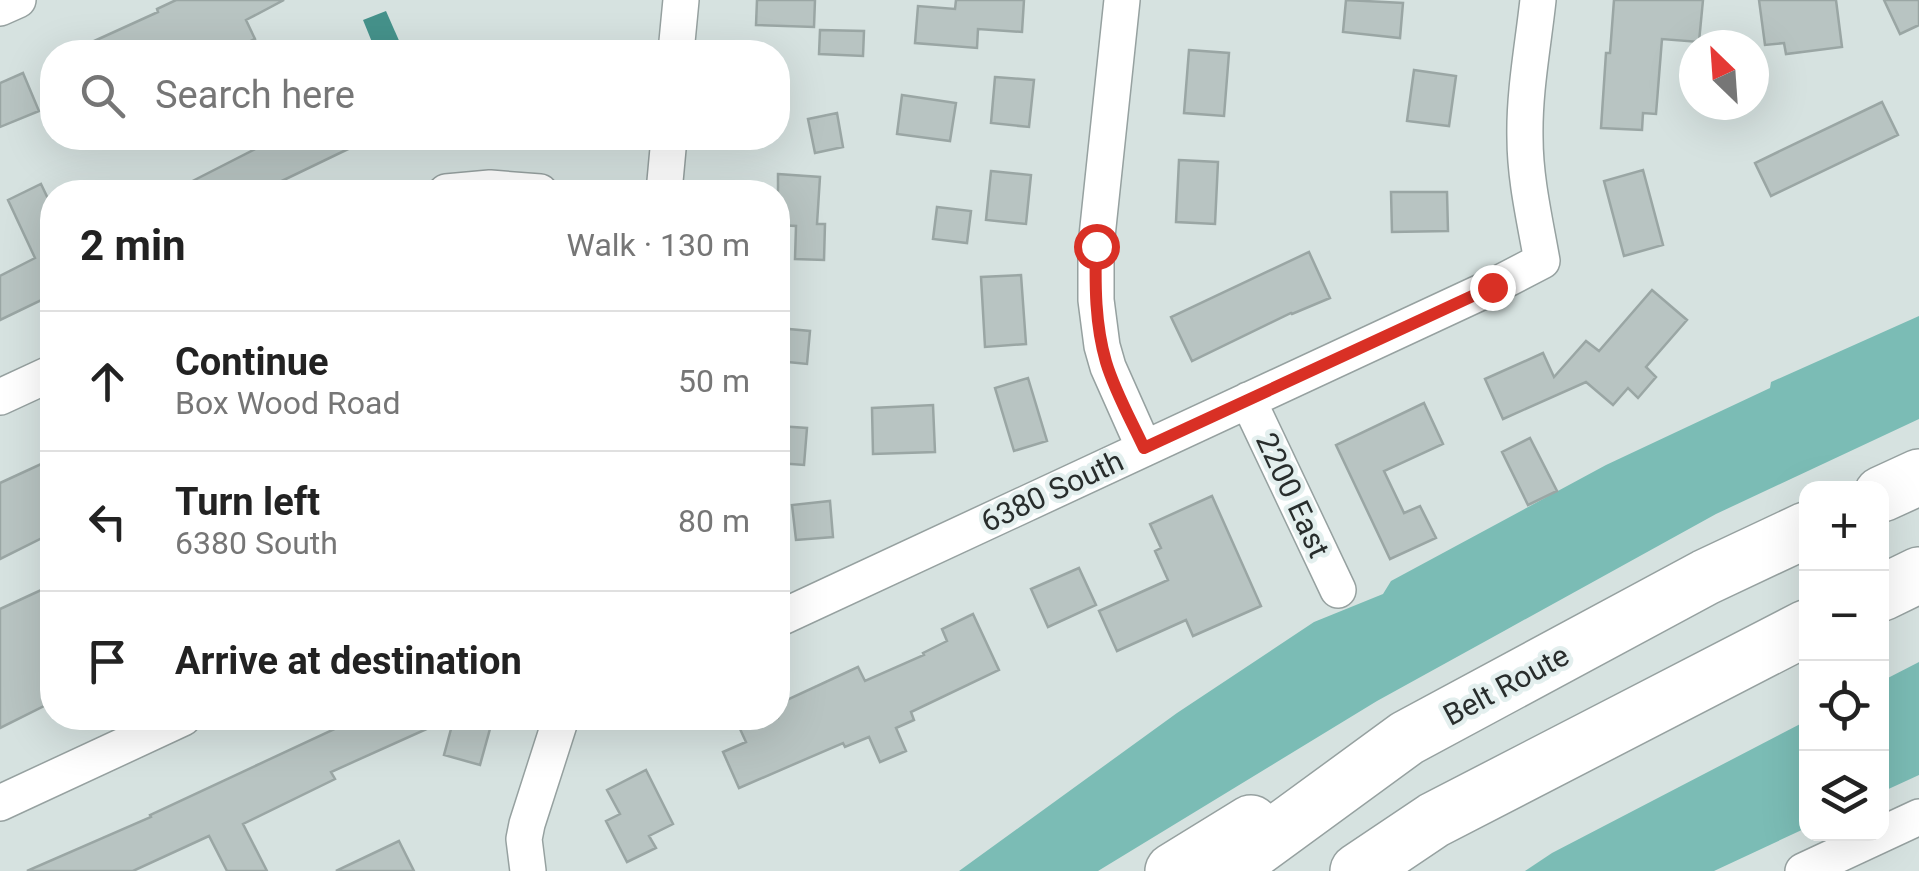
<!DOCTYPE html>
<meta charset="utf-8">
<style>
:root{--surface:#fff;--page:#f2f2f2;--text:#222;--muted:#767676;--line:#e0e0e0}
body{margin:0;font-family:Roboto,sans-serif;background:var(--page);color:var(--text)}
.controls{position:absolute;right:30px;bottom:30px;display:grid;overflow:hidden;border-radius:20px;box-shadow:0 10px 40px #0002}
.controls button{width:90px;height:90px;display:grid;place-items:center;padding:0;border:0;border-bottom:2px solid var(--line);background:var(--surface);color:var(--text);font:50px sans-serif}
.compass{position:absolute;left:1679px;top:30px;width:90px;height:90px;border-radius:50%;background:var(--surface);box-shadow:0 10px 40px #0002;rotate:335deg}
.stop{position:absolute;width:30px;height:30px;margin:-22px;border:8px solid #d93025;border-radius:50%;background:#fff}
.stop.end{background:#d93025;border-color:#fff;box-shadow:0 2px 10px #0008}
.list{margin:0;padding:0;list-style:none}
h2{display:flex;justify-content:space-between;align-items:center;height:130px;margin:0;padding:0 40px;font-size:42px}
h2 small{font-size:32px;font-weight:400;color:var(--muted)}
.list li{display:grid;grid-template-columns:65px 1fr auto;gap:30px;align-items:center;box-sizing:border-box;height:140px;padding:0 40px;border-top:2px solid var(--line)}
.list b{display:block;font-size:38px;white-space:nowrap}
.list p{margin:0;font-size:32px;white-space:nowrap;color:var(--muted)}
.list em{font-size:32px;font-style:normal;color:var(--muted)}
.icon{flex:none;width:55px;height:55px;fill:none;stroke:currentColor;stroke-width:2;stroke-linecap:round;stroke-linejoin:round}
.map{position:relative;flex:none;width:1919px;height:871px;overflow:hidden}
.search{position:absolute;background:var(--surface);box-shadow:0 10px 40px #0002;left:40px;top:40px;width:750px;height:110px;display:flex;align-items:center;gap:25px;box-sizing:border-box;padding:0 35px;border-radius:40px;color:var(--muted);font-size:38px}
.panel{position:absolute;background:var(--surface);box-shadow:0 10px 40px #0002;left:40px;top:180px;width:750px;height:550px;border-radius:40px}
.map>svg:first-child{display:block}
</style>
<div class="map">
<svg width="1919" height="871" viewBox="0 0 1919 871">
<rect width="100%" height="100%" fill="#d6e2e0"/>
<path fill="#7bbcb5" d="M1919 316V419L1716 514 1504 631 1377 701 1098 871H959L1177 713 1314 622 1383 594 1391 581 1606 465 1770 388 1771 382Z
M1919 662V775L1882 792V681Z
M1806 721V828L1714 871H1525L1552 853Z"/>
<path fill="#45928b" d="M386 11 404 52H376L363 20Z"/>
<path fill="#b8c4c2" stroke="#9aa6a4" stroke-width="2.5" d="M176 0H284L246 20 255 39 228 52H70L158 12 157 9Z
M757 0H815L814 27 756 25Z
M956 0H1024L1022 32 978 29 977 48 915 43 918 6 955 9Z
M1346 0 1403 3 1400 38 1343 32Z
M1614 0H1703L1699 42 1662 39 1656 114 1643 113 1642 130 1601 128 1606 53H1610Z
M1759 0H1836L1842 47 1786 54 1784 43 1765 45Z
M1884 0H1919V25L1900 34Z
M820 30 864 31 863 56 819 54Z
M1189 50 1229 53 1224 116 1184 113Z
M1414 70 1456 76 1449 126 1407 121Z
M23 73 39 111 0 127V83Z
M995 77 1034 80 1029 127 991 123Z
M902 95 956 103 950 141 897 134Z
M1882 102 1898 135 1771 196 1755 163Z
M837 113 843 147 815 153 808 119Z
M277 138H371L259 192H171Z
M1179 160 1218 162 1215 224 1176 222Z
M1643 170 1663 245 1624 256 1604 181Z
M991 171 1031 175 1026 224 986 220Z
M778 174 820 177 817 224H825L824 260 795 259 796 226 778 225Z
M41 184 52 207V295L0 320V276L35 258 8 200Z
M1391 192H1447L1448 231 1392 232Z
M937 207 971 211 967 243 933 239Z
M1309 252 1330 298 1292 314 1291 313 1192 361 1171 317Z
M1021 275 1026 344 985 347 981 277Z
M1652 290 1687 320 1646 367 1656 377 1638 398 1628 388 1613 405 1586 382 1503 419 1485 379 1543 353 1554 377 1586 341 1599 351Z
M778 328 810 331 807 364 778 361Z
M1028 378 1047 441 1014 451 995 388Z
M1424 403 1443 444 1384 471 1404 513 1420 506 1436 538 1390 559 1336 445Z
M933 405 935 452 873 454 872 408Z
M778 426 807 428 804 465 778 463Z
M1530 438 1557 491 1528 505 1502 452Z
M52 459V533L0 559V483Z
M1212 496 1261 606 1193 636 1186 620 1117 651 1099 611 1168 580 1155 551 1161 548 1150 524Z
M830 501 833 537 796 540 792 505Z
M1079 568 1096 605 1048 627 1031 589Z
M52 585V702L0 728V609Z
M973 614 999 670 911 712 914 720 896 728 906 751 880 762 869 737 845 747 843 743 739 788 723 752 746 742 735 718H778V704L858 667 865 681 924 655 923 653 947 641 942 629Z
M358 718H451L331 772 335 779 243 824 267 871H227L209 836 133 871H27L151 817 150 815Z
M454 718H493L480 765 444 755Z
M646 770 673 824 649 836 656 848 627 862 606 821 620 814 607 790Z
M399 841 414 871H336Z"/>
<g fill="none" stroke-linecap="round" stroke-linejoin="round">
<defs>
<path id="minor" d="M1122 0 1096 246V300L1102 346 1108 367 1144 448
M0 8 18 0
M676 52 681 0
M446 192 490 188 540 192
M664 192 669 138
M0 397 52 373
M1248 400 1338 590
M778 619 1492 287 1542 261C1535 221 1525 179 1525 138 1524 92 1533 46 1538 0
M0 803 183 718
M528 871 524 839 527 824 561 718
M1803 871 1919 817"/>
<path id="motorway" d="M1882 494 1919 477
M1882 593 1919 575
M1173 871 1251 823
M1225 871 1407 738 1706 577 1806 530
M1358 871 1434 820 1806 628"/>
</defs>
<use href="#minor" stroke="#96a1a0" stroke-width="38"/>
<use href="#motorway" stroke="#96a1a0" stroke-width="58"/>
<use href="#minor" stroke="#fff" stroke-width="35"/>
<use href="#motorway" stroke="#fff" stroke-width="55"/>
</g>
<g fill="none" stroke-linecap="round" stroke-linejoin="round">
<path stroke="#d93025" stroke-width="12" d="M1096 246C1095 285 1095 324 1106 362 1115 392 1131 420 1144 448L1492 287"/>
</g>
<g text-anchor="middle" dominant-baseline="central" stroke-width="9" stroke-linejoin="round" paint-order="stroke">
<g font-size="30" fill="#282d2c" stroke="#e3efee">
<text transform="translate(1052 491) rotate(-25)">6380 South</text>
<text transform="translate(1293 495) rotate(65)">2200 East</text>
<text transform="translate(1506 685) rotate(-28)">Belt Route</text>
</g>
</g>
</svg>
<div class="controls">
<button>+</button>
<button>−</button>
<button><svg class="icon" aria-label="locate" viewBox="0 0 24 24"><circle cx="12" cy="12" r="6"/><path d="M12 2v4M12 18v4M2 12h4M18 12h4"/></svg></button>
<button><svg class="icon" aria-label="layers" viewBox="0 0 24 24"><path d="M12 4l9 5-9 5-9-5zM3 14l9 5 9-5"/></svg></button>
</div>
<svg class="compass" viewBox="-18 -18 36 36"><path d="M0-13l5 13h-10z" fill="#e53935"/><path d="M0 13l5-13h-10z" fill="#767676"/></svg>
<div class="stop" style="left:1096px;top:246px"></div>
<div class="stop end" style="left:1492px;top:287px"></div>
<div class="search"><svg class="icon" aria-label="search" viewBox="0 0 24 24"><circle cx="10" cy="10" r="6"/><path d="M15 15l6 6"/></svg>Search here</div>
<section class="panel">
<h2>2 min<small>Walk · 130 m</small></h2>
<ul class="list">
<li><svg class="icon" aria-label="ahead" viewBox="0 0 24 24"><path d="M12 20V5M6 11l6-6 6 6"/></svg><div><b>Continue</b><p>Box Wood Road</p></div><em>50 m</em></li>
<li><svg class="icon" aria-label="left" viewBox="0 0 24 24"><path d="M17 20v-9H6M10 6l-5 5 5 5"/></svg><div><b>Turn left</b><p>6380 South</p></div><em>80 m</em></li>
<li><svg class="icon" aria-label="arrive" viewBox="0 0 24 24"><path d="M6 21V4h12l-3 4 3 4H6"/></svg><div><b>Arrive at destination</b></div></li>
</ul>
</section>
</div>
